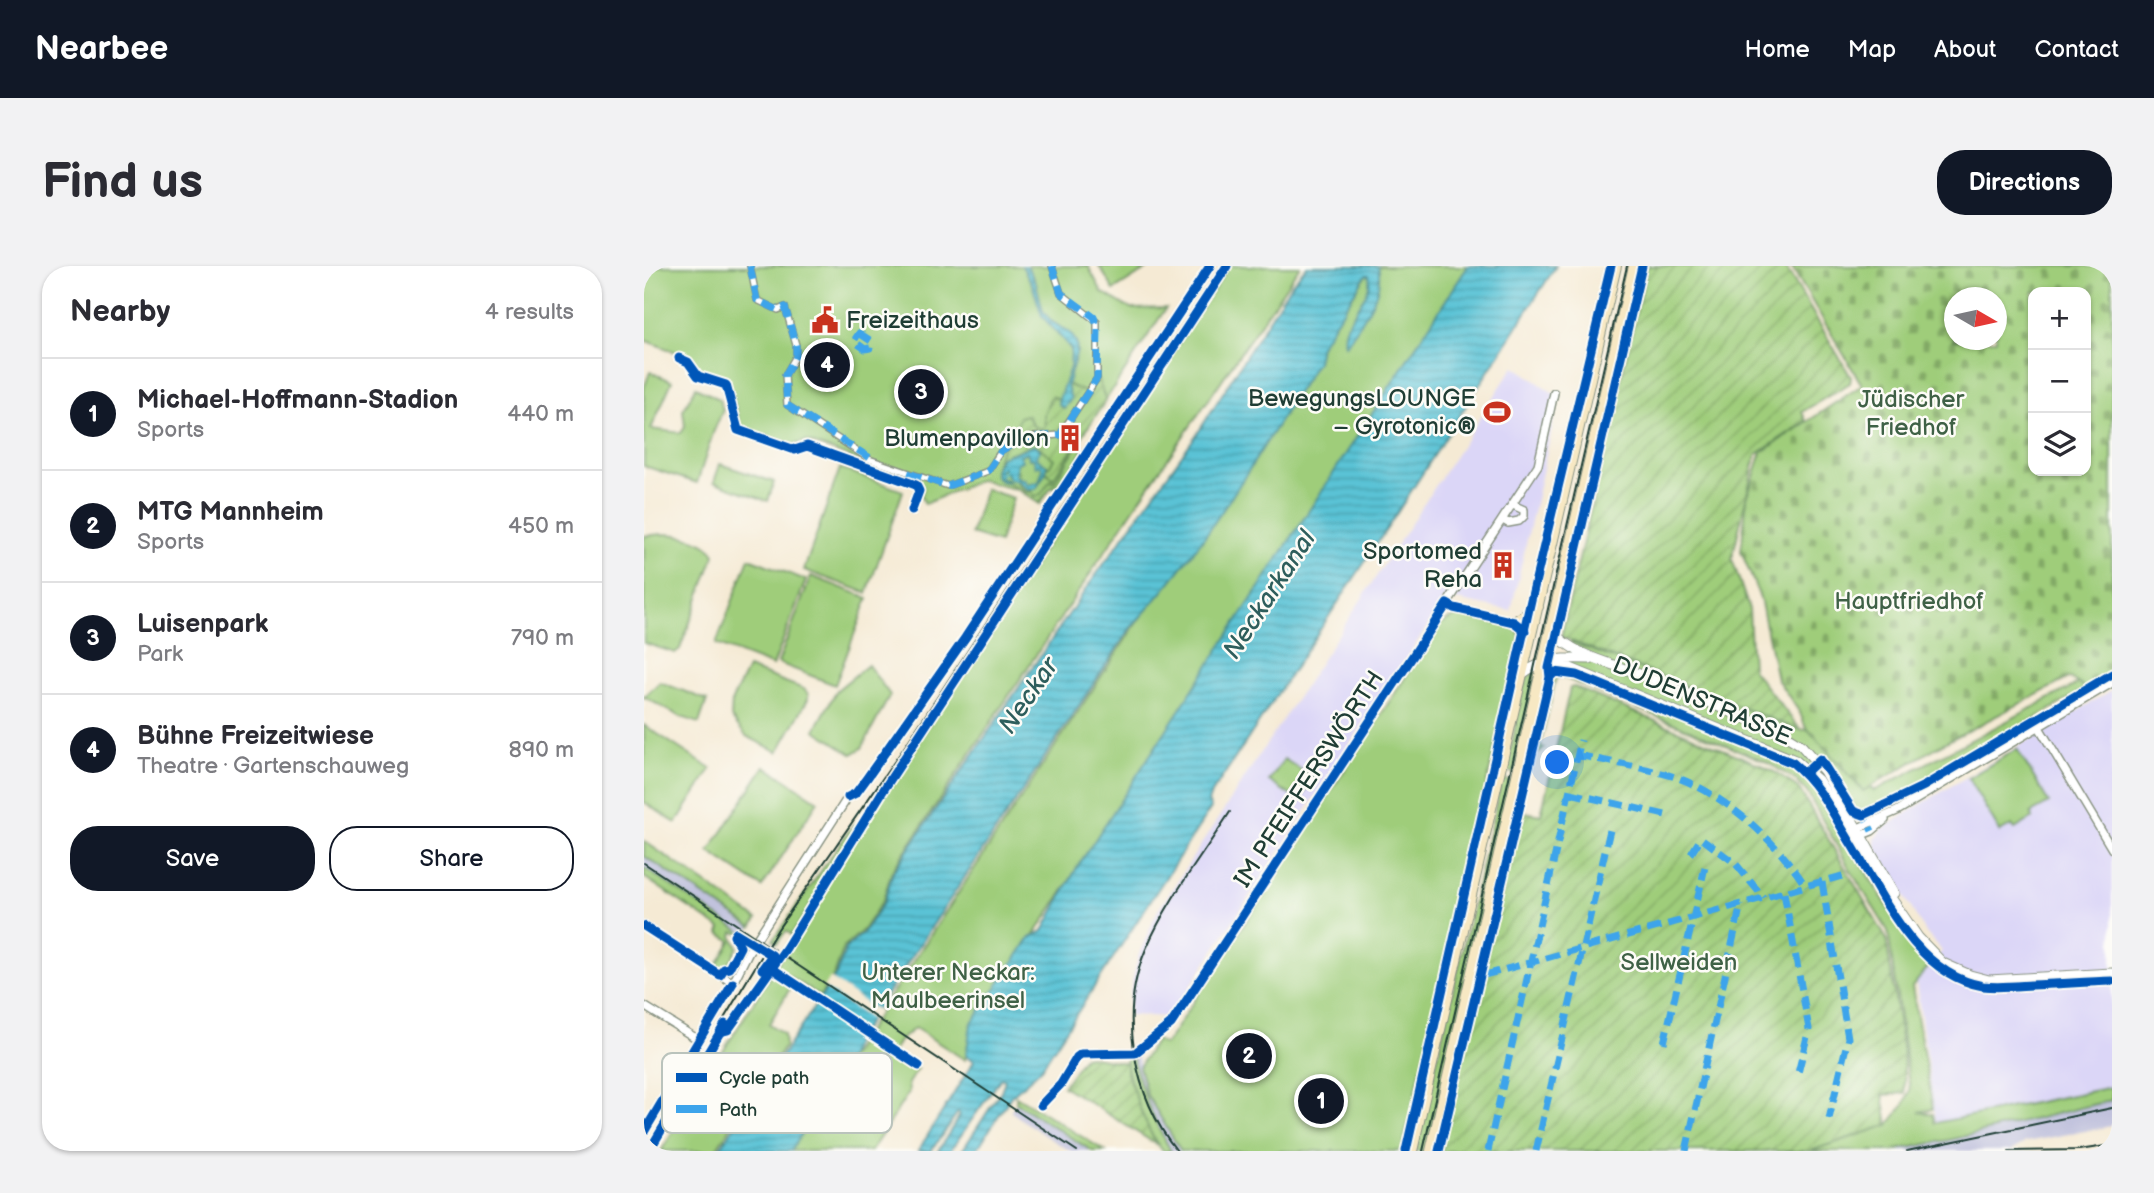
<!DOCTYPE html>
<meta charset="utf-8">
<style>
:root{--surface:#fff;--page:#f2f2f3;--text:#2b2b33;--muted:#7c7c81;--line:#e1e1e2;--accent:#111827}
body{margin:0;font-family:"Balsamiq Sans",sans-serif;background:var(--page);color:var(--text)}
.controls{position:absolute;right:21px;top:21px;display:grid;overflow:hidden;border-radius:14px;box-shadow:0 2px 5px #0004}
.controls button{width:63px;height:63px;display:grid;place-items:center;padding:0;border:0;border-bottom:2px solid var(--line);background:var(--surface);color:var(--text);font:35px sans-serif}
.compass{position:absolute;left:1300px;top:21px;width:63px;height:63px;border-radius:50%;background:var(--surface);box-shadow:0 2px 5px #0004;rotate:99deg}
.you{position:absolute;left:914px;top:497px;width:24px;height:24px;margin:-18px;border:5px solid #fff;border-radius:50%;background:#1a73e8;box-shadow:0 0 0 10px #1a73e833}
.badge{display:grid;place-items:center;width:46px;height:46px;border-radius:50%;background:var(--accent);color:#fff;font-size:23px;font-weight:700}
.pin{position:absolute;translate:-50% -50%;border:4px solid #fff;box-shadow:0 2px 7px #0006}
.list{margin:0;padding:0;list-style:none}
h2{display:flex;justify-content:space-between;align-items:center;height:91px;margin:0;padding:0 28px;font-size:30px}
h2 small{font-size:23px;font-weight:400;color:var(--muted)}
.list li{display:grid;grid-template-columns:46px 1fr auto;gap:21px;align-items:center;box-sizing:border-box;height:112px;padding:0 28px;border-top:2px solid var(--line)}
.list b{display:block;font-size:26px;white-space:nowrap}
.list p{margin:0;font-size:23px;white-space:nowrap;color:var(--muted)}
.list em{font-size:23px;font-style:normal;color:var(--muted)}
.actions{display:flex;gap:14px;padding:21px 28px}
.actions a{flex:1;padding:16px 0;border:2px solid var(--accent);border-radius:28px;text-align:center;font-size:24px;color:var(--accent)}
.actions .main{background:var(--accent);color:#fff}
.icon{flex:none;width:38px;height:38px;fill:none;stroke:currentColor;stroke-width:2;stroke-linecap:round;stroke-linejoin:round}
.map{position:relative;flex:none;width:1468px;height:885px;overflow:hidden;border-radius:28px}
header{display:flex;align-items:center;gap:42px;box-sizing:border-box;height:98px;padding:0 35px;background:var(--accent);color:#fff}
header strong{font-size:33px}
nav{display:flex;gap:38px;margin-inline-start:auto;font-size:24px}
.intro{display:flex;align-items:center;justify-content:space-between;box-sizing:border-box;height:168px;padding:0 42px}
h1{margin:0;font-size:49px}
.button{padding:18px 32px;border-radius:28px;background:var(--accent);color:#fff;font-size:24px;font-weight:700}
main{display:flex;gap:42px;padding:0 42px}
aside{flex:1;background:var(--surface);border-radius:28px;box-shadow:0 2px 5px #0004}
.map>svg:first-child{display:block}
</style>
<header>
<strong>Nearbee</strong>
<nav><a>Home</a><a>Map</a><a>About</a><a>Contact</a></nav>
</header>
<div class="intro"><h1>Find us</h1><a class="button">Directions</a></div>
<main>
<aside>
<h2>Nearby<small>4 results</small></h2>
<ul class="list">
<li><span class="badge">1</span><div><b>Michael-Hoffmann-Stadion</b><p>Sports</p></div><em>440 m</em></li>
<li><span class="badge">2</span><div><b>MTG Mannheim</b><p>Sports</p></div><em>450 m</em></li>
<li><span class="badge">3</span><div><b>Luisenpark</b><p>Park</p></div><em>790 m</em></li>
<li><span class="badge">4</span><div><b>Bühne Freizeitwiese</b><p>Theatre · Gartenschauweg</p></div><em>890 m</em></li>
</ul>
<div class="actions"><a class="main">Save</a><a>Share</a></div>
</aside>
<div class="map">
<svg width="1468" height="885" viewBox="0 0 1468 885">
<defs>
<pattern id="cemetery-stones" width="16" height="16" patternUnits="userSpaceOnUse" patternTransform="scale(1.75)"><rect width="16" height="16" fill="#9fcd7a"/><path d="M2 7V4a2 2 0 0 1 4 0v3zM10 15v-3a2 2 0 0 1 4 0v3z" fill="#81a865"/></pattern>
<pattern id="garden-furrows" width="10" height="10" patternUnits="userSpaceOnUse" patternTransform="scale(1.75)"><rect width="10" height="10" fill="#9fcd7a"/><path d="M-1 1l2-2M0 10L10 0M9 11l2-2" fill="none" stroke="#81a865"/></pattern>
<pattern id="water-rules" width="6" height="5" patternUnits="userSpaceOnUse" patternTransform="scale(1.75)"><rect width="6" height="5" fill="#5ac3d6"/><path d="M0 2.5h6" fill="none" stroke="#4aa0ae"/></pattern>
</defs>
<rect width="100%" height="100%" fill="#fdfcf7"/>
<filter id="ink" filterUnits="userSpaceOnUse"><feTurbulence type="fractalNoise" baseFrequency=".0143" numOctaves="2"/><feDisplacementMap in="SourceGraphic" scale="14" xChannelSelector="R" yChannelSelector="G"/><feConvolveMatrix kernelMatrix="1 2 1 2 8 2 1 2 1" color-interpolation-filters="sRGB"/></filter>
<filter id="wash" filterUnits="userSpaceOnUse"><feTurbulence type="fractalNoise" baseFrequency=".00686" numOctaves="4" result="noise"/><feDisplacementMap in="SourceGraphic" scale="28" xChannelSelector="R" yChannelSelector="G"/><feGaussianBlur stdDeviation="1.57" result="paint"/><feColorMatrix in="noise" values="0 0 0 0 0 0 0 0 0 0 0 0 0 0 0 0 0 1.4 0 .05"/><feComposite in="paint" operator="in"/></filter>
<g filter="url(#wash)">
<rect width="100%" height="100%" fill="#f5ead4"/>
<path fill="#dbd6f7" d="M870 100 915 131 867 345 802 332 526 751 485 749 487 720 495 688 513 646Z
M1468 424V821L1292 857 1272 716 1298 685 1282 667 1232 582 1231 573 1237 564 1279 537Z"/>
<path fill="#c1c2dd" d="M0 590 108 661 102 669 0 602Z
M493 788 503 829 537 885H527L510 856 499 830 488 790Z
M1468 834V860L1382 876 1367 885H1247L1310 873 1408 846Z
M372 837 391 848 448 885H427L401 870 366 845Z"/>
<path fill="#9fcd7a" stroke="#5f8557" stroke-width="2" d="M0 0H444L458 26 487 43 522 42 435 175 439 186 417 220 407 222 396 238 374 224 336 214 281 238 277 230 279 222 277 217 162 175 150 179 97 162 85 117 55 107 48 92 0 74Z
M455 0H505L506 1 470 24Z
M585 0H656L488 245 248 605 239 634 219 664 200 681 191 707 176 730 131 701 229 543Z
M728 0H825L329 764 321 794 271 762 255 775 248 787 274 803 264 817 265 826 227 885H144Z
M6 106 28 115 7 163 37 167 41 161 39 144 52 121 75 133 79 144 69 167 53 217 0 200V122Z
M76 198 130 216 124 235 70 216Z
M196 202 259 225 223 327 160 304Z
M341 223 369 232 355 277 327 268Z
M18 268C34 268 62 273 71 288L36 383 31 387 0 377V270Z
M105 292 162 314 129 400 72 378Z
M167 310 224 332 191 419 134 397Z
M813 349 868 360 876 368V374L758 885H537L503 829 495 801 512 774 521 779 796 358Z
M927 376 1153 463 1163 464 1168 455 1230 525 1443 413 1450 418 1281 518 1221 548 1182 543 1267 677 1286 699 1268 721 1289 843 1275 846 1289 848 1291 857 1468 821V834L1310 873 1247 885H1166L1244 859 1260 839 1266 824 1244 665 1207 605 1163 526 1153 515 1123 496 918 411 912 412 896 480 900 482 895 487 891 486 908 411 912 408H920Z
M224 399 246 429 218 482 208 488 171 464 193 424Z
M104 402 160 423 164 428V433L134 486 102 470 87 451 88 434Z
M894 402 870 506 868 507 863 504 878 424 883 412Z
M16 416 63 434 55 457 37 451 0 431Z
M0 459 67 503 32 557 0 536Z
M1373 483 1405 537 1387 547 1389 552 1371 563 1368 559 1356 566 1324 512Z
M640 493 670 512 655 535 625 515Z
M121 500 174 535 118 621 65 586Z
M858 512 868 516 783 885H772Z
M210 558 215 562 148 669 142 665 133 677 129 674Z
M0 575 113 653 108 661 0 590Z
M0 602 105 671 89 666 88 670 94 681 84 700 77 703 72 700 87 675 75 667 77 663 0 611Z
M129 705 148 719 125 758 140 768 141 780 71 885H17Z
M482 790H488C497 825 509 854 527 885H519C502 866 483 817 482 790Z
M372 830 461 885H448L372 837Z"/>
<path fill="url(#cemetery-stones)" stroke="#5f8557" stroke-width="2" fill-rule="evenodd" d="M1147 0H1468V406L1442 422 1425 412 1300 477 1219 525 1161 460 1156 447 1133 413 1116 332 1097 285 1103 231 1118 186 1218 119ZM1389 26H1442V205H1389ZM1310 32H1352V74H1310Z"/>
<path fill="url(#garden-furrows)" stroke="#5f8557" stroke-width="2" d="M1003 0H1141L1207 111 1206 117 1158 146 1162 155 1112 189 1088 293 1105 343 1108 403 1155 462 1153 463 917 371Z
M453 112 462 134 435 175 439 186 417 220 407 222 396 238 357 212 356 204 357 201H368L375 206V213L373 217 381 226 387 224 390 231 397 228 406 215 410 217 434 178 430 175 432 171 424 166 419 173 431 179 409 213 398 201 400 197 405 201 410 193 392 179 363 188 351 202 358 180 369 175 375 151 383 149 390 161 399 163 401 160 400 148 407 130 415 133 414 138 423 120 425 119 443 127Z
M930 421 1117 499 1136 509 1155 523 1242 672 1259 787 1261 827 1239 829 1244 859 1166 885H796L875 545 897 549 926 422Z
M445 790 482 797V804L498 848 512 878 419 820 440 791Z"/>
<path fill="url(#water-rules)" stroke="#3c8085" stroke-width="2" fill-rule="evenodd" d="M378 0H383L392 17 399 45 407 55 427 68 432 76 433 85 423 120 427 133 420 142 416 140 414 136 426 101 427 83 398 50 388 18Z
M663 0H734C741 28 717 55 703 78L701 79C695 51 730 35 725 9H722L676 80 673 96C615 186 562 282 488 360L211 776 205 790 147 885H74L193 707 202 682 219 667 240 636 249 606 442 323 555 165 646 20Z
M824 0H912L746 258 566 530 564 536 567 542 396 804 367 830 332 885H318L357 825 361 814 357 812 306 885H294L316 849 314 846 287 885H274L330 795 322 789 327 758 386 672 399 665 432 603Z
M390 179 394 181 396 184 392 192 403 199 402 206 392 223 384 224 374 215 365 213 359 201 356 204 357 211 365 216 357 215 351 209V203L357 191ZM383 186 385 193 389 192 392 201 396 199 399 202 395 216 383 219 381 214 371 210 373 197 378 195 376 189Z"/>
<path fill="#f5ead4" d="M186 712 235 746 229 755 179 721Z"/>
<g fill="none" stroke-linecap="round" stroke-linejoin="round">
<path stroke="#5ac3d6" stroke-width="2" d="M356 207 358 208 361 204"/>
</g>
</g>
<g filter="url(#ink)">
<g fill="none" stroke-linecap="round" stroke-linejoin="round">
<defs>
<path id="pedestrian" d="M106 0 113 34 134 44 141 41 152 79V90L141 109 143 139 225 193 304 220 344 205 357 185 368 178 387 171 416 169 453 112V56L417 27 408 0"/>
<path id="minor" d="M859 254 864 257 875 255 880 250V244L869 239
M803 338 810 342 870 356
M1395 461 1468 583
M1211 568 1214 562 1253 545 1468 417
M1213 571 1228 565 1241 554
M0 660 89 717
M0 740 55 774
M517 765 527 758 894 199 910 127
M0 866 89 717 105 685 204 531"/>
<path id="tertiary" d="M907 364C929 390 967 397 998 409 1045 428 1092 448 1139 468L1157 479 1180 505 1250 627
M878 408C900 392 920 392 946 393
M895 421C902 410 909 399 924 401L1151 494 1174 514 1181 525 1233 611 1274 671 1299 697 1326 709 1345 714 1468 707"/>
<path id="secondary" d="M886 372 870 356 894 341
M768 885 972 0
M787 885 990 0"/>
</defs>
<use href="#pedestrian" stroke="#8a9484" stroke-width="8"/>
<use href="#minor" stroke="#8a9484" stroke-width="10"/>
<use href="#tertiary" stroke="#8a9484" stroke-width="11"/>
<use href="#secondary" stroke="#8a9484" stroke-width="12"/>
<use href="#pedestrian" stroke="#fff" stroke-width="5"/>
<use href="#minor" stroke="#fff" stroke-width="7"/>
<use href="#tertiary" stroke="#fff" stroke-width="9"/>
<use href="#secondary" stroke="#f7e8c3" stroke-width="10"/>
<path stroke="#1f3d34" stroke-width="2" d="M779 885 983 0"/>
<path stroke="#1f3d34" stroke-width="2" d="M0 597 433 885
M0 885 134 663 259 483 577 0
M533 885C489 830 474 748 502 683 523 634 558 590 586 546
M1263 885 1468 842
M1365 885 1435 884 1468 879"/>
<path stroke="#3da4eb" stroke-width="7" stroke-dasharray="14 7" stroke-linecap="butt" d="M106 0 113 34 134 44 141 41 152 79V90L141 109 143 139 231 195
M215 67 227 75 226 82 221 83 210 75Z
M264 207 304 220 344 205 357 185 368 178 387 171 416 169 453 112 454 63 450 51 417 27 408 0
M934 489C965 496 998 501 1028 510 1079 526 1135 577 1162 621
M926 527 1021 549
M1227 547 1220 549 1228 565
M1047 588 1057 572 1091 597 1120 632
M1178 616 1204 772 1185 853
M1140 627 1165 763 1154 807
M841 709 1205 608
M1020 777 1061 601
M844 885 937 474
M892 885 966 564
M1042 885 1097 638"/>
<defs>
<path id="cycleway" d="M35 92 44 96 54 110 82 119 94 164 151 184 163 180 272 219 275 225 268 244
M906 411 911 406 933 409 1149 497C1176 519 1190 550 1208 579 1239 631 1273 709 1339 720 1355 722 1372 720 1387 719 1414 718 1441 716 1468 715
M1161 507 1176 493 1209 545 1220 549 1280 520 1468 408
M204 531 212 527 223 512 321 372 566 0
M0 660 76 709 80 703 85 702 96 681 90 670 92 667 128 689 118 703
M126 701 275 800
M76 766 84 764 142 682 242 520 583 0
M397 839 417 818 433 791 437 788 491 787 527 758 803 338 810 342 870 356 881 365
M0 866 89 717
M5 885 81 758
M762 885 887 334 967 0
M795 885 906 411 905 402 998 0"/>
</defs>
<use href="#cycleway" stroke="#fdfcf7" stroke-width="13"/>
<use href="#cycleway" stroke="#0057b8" stroke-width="9"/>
</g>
</g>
<defs>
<symbol id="civic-bare" viewBox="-9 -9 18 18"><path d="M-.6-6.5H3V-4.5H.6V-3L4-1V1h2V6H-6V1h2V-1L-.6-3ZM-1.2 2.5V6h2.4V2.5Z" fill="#c8321e" stroke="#fdfcf7" stroke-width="2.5" paint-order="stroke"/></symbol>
<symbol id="stadium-bare" viewBox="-9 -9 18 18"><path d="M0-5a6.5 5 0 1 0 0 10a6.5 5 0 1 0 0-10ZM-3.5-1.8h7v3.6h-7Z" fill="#c8321e" stroke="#fdfcf7" stroke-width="2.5" paint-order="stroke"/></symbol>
<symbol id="building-bare" viewBox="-9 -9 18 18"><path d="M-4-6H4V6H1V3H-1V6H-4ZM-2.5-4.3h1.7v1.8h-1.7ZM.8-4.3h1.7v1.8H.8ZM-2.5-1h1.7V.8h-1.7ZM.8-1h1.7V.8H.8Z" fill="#c8321e" stroke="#fdfcf7" stroke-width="2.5" paint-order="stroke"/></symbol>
</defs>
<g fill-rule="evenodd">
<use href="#civic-bare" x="162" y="35" width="38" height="38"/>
<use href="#stadium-bare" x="834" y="127" width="38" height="38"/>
<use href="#building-bare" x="407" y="153" width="38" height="38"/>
<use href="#building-bare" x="840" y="280" width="38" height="38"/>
</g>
<g text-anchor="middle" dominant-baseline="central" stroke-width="5" stroke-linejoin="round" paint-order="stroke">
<g font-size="24" fill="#1f3d34" stroke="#fdfcf7" text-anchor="end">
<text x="202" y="54" text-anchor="start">Freizeithaus</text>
<text x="832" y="132">BewegungsLOUNGE<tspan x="832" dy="28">– Gyrotonic®</tspan></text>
<text x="405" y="172">Blumenpavillon</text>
<text x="838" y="285">Sportomed<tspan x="838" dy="28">Reha</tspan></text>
</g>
<g font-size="24" fill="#3f6146" stroke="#fdfcf7">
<text x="1267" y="133">Jüdischer<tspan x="1267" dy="28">Friedhof</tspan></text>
<text x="1265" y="335">Hauptfriedhof</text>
<text x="1035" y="696">Sellweiden</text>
<text x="304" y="706">Unterer Neckar:<tspan x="304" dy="28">Maulbeerinsel</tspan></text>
</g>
<g font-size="24" fill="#1f3d34" stroke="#fdfcf7">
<text transform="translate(1058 435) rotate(23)">DUDENSTRASSE</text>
<text transform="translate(665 513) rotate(-57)">IM PFEIFFERSWÖRTH</text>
</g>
<g font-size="26" font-style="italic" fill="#2e5e5c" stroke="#fdfcf7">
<text transform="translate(626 329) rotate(-57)">Neckarkanal</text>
<text transform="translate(385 430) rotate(-56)">Neckar</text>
</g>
</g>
<rect x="18" y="787" width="230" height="80" rx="10" fill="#fdfcf7" stroke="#bac3bc" stroke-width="2"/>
<rect x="32" y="807" width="31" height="9" fill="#0057b8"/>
<rect x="32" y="839" width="31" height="8" fill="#3da4eb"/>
<g font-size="19" fill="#1f3d34">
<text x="75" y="818">Cycle path</text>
<text x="75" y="850">Path</text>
</g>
</svg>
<div class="controls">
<button>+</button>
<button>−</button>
<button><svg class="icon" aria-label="layers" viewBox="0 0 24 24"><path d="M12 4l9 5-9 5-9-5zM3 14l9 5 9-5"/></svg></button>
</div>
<svg class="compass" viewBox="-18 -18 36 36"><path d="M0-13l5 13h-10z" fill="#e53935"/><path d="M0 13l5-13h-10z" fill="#7c7c81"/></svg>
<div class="you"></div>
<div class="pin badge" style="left:677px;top:835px">1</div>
<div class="pin badge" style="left:605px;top:790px">2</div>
<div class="pin badge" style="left:277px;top:126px">3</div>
<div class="pin badge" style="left:183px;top:99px">4</div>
</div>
</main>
